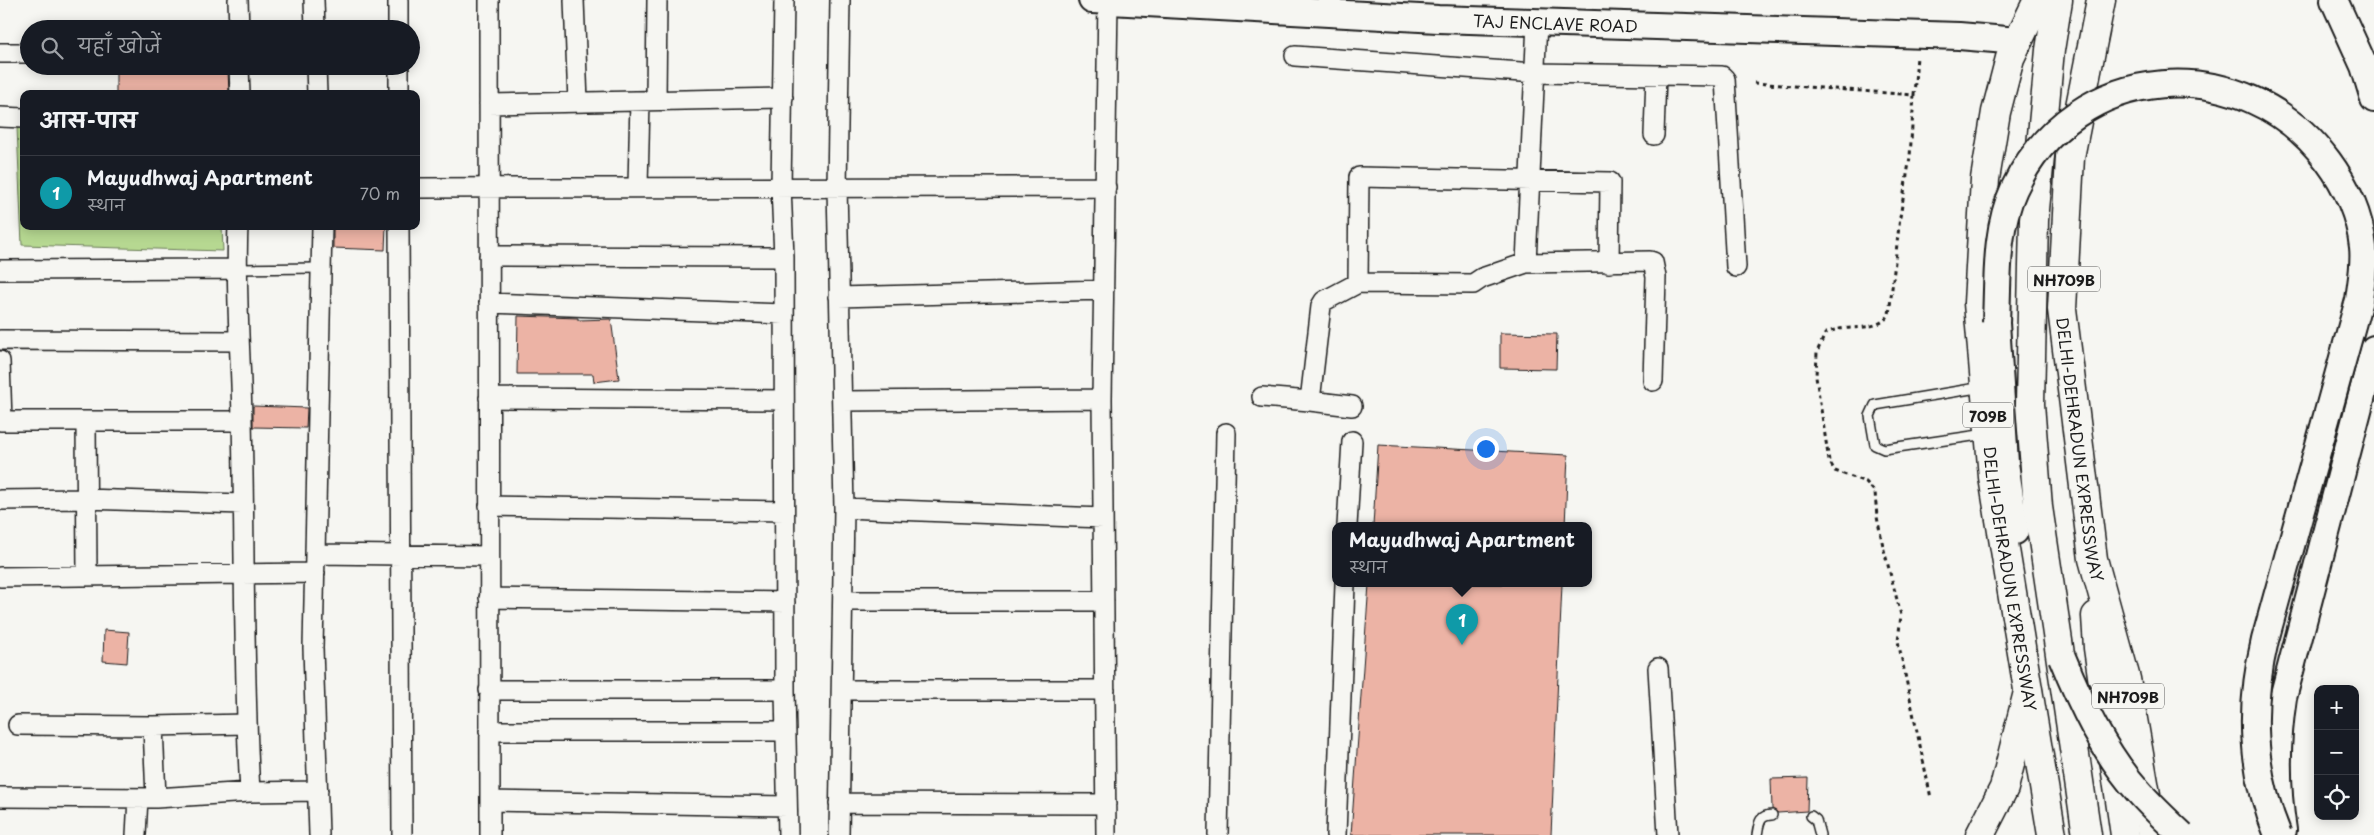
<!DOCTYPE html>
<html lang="hi">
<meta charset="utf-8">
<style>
:root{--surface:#171b24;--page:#242831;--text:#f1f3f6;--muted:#9ea1a6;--line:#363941;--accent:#7c3aed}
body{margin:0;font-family:"Playpen Sans","Playpen Sans Deva",sans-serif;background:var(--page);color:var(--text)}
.controls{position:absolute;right:15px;bottom:15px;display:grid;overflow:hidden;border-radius:10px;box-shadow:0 2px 12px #0003}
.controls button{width:45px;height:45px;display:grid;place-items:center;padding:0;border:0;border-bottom:1px solid var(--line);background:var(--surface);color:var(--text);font:25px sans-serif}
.you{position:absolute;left:1485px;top:448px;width:18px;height:18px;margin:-12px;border:4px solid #fff;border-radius:50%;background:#1a73e8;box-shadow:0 0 0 8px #1a73e833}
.badge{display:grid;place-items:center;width:32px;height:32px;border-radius:50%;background:var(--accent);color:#fff;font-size:16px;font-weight:700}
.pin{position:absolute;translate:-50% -41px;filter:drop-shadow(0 1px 2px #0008)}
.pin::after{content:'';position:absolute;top:26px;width:18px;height:15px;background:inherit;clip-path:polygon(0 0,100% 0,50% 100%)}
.popup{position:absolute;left:1332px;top:522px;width:260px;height:65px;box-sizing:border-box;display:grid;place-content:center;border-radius:10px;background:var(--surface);filter:drop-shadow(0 1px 4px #0005);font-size:16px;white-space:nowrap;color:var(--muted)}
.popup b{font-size:19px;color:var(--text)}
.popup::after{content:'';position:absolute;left:50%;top:100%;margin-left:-10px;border:10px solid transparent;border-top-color:var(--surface)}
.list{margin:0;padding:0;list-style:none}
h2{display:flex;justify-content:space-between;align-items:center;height:65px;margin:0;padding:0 20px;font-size:21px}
h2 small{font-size:16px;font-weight:400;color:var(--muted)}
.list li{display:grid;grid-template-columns:32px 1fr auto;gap:15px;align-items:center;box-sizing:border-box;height:75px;padding:0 20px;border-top:1px solid var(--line)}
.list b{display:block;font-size:19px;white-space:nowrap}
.list p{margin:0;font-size:16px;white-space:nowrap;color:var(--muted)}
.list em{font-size:16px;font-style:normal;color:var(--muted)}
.icon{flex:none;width:28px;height:28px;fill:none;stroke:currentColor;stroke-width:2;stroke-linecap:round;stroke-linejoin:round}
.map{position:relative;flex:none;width:2374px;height:835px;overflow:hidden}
.search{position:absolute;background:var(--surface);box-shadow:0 2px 12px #0003;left:20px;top:20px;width:400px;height:55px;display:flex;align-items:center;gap:12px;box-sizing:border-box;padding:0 18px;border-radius:28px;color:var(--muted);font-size:19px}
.panel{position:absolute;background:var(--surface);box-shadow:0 2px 12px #0003;left:20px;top:90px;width:400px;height:140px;border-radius:10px}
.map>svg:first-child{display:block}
</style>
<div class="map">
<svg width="2374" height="835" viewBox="0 0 2374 835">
<rect width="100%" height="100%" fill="#f6f6f2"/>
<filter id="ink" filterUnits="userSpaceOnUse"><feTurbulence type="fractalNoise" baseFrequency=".02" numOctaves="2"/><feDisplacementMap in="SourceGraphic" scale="10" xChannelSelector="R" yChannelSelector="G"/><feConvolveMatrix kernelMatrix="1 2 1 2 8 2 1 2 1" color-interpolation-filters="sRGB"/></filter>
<g filter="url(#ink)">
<path fill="#b6d891" stroke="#697a56" d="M17 128H24V226H222L223 251 22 245Z"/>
<path fill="#ecb3a5" stroke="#1c1c1c" d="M116 67 228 70 229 94H116Z
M333 226H386L385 250 333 248Z
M518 316 578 318V320L611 319 619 379 594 382 593 374H517Z
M1500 333 1557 334 1556 369 1500 368Z
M253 406 307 408 306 428 253 427Z
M1378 445 1568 455 1565 526H1373Z
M1369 584H1562L1551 835H1351Z
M104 630 129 632 127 663 103 661Z
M1808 778 1807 811 1778 813 1772 809 1771 779Z"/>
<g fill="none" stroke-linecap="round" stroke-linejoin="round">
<defs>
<path id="lane" d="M237 269 321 268
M1983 387 1875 405 1870 416 1875 445 1884 449 1986 434
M1811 816 1816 820 1820 835
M1757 835C1759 824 1759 815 1772 815"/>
<path id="street" d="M238 0 239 29
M314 0 315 29
M398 0V29
M489 0 490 835
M574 0 578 102
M784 0 781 187 784 257 785 690 788 835
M0 53H29
M1295 56 1535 73 1722 76 1725 79 1736 267
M239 66 240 94
M316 66 317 94
M399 66V94
M656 100 657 0
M489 104 783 98
M0 117 24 118
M1654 135 1656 75
M638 186 640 101
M416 188 1106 187
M238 226C235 291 241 355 242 420 245 544 243 668 250 792L318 791
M399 226 402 835
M489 256 784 257
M1526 263 1537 22
M1609 263 1610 182 1359 177 1358 283 1473 284 1482 278 1526 263 1650 261 1653 262 1656 277 1653 381
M0 270 236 269
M839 297 1104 290
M489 303 784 314
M0 340 239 341
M0 361 2 421
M1262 397 1310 401
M489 398 784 400
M842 401 1102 399
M1352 406 1310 401 1321 306 1324 301 1358 283
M0 421H242
M86 422 87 576
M0 500 85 499 242 504
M489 506 784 511
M844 508 1103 518
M1347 526 1352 441
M315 554 489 556
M0 577 315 573
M489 598 785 602
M843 601H1104
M1658 668 1668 835
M489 690H785
M842 690H1105
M246 724 153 726 156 798 250 792
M18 725 153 726
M489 731H786
M0 797 156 798
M490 801 787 806
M839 803 1106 804
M136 835 138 798
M319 835 313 648 322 226
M839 835 844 508 837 187 840 0
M1106 835 1102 399 1108 0
M1218 835 1226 433
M1336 835 1345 584"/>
<g id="secondary">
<path id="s1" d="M1092 0 1438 19 1959 36 2018 41"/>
<path d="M2334 0 2364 66 2374 99"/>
<path d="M1996 323 2005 463 2015 531"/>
<path d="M2283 830C2276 786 2276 743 2283 698L2374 349"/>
</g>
<path id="primary" d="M1980 835 2004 788 2028 692"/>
<g id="highway">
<path id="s2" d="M2038 0 2010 58 1996 112 1985 179 1978 303 1993 477 2052 835"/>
<path d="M2058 0 2050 50 2034 220 2030 404 2038 507 2087 835"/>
<path id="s3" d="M2101 0 2070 157 2062 309 2093 559 2126 679 2153 835"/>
<path d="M2096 616 2098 648 2125 835"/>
</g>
</defs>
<use href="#lane" stroke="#1c1c1c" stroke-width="12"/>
<use href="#street" stroke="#1c1c1c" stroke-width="22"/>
<use href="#secondary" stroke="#1c1c1c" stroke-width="30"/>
<use href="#primary" stroke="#1c1c1c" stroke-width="31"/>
<use href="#highway" stroke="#1c1c1c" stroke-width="31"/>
<path stroke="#1c1c1c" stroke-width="3" stroke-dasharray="4 4" stroke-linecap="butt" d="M1754 83 1914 95 1910 157 1900 217 1889 315C1875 335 1844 322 1825 334L1817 352 1816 377 1829 461 1835 471 1866 482 1875 492 1877 517 1883 546 1901 615 1898 641 1931 798
M1914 95 1917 56"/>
<use href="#lane" stroke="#f6f6f2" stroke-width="9"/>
<use href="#street" stroke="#f6f6f2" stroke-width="19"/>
<use href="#secondary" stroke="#f6f6f2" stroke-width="26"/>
<use href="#primary" stroke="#f6f6f2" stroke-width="28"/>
<use href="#highway" stroke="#f6f6f2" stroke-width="28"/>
<defs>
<path id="secondary-bridge" d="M1996 323C1998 279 1995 230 2014 189 2074 60 2244 48 2328 161 2346 185 2360 216 2363 247 2365 264 2361 283 2359 300L2265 640C2249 707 2251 770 2278 835
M2062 657C2081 704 2104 753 2138 791 2152 807 2167 821 2182 835"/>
</defs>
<use href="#secondary-bridge" stroke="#1c1c1c" stroke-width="30" stroke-linecap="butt"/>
<use href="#secondary-bridge" stroke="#f6f6f2" stroke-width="26"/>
</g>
</g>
<g text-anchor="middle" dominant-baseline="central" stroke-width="4" stroke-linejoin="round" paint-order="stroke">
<g fill="#f6f6f2" stroke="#5d5d5c" stroke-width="1">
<rect x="2028" y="266.5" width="72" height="25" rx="4"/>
<rect x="1963" y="402.5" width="50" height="25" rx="4"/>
<rect x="2092" y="683.5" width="72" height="25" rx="4"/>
</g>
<g font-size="15" font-weight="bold" fill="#1c1c1c">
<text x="2064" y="279">NH709B</text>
<text x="1988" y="415">709B</text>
<text x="2128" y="696">NH709B</text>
</g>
<g font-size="16" fill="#1c1c1c" stroke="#f6f6f2">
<text stroke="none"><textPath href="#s1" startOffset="464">TAJ ENCLAVE ROAD</textPath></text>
<text stroke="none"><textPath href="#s3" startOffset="454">DELHI-DEHRADUN EXPRESSWAY</textPath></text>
<text stroke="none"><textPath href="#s2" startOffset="590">DELHI–DEHRADUN EXPRESSWAY</textPath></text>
</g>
</g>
</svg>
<div class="controls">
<button>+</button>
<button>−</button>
<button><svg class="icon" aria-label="locate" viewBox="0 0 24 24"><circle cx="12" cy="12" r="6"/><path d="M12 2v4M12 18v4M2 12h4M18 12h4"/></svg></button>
</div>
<div class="you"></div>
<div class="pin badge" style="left:1462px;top:645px;background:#0f9aa8">1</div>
<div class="popup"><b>Mayudhwaj Apartment</b>स्थान</div>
<div class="search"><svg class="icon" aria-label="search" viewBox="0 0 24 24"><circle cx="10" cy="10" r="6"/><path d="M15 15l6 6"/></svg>यहाँ खोजें</div>
<section class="panel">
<h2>आस-पास<small></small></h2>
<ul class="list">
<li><span class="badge" style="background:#0f9aa8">1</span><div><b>Mayudhwaj Apartment</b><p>स्थान</p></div><em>70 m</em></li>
</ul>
</section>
</div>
